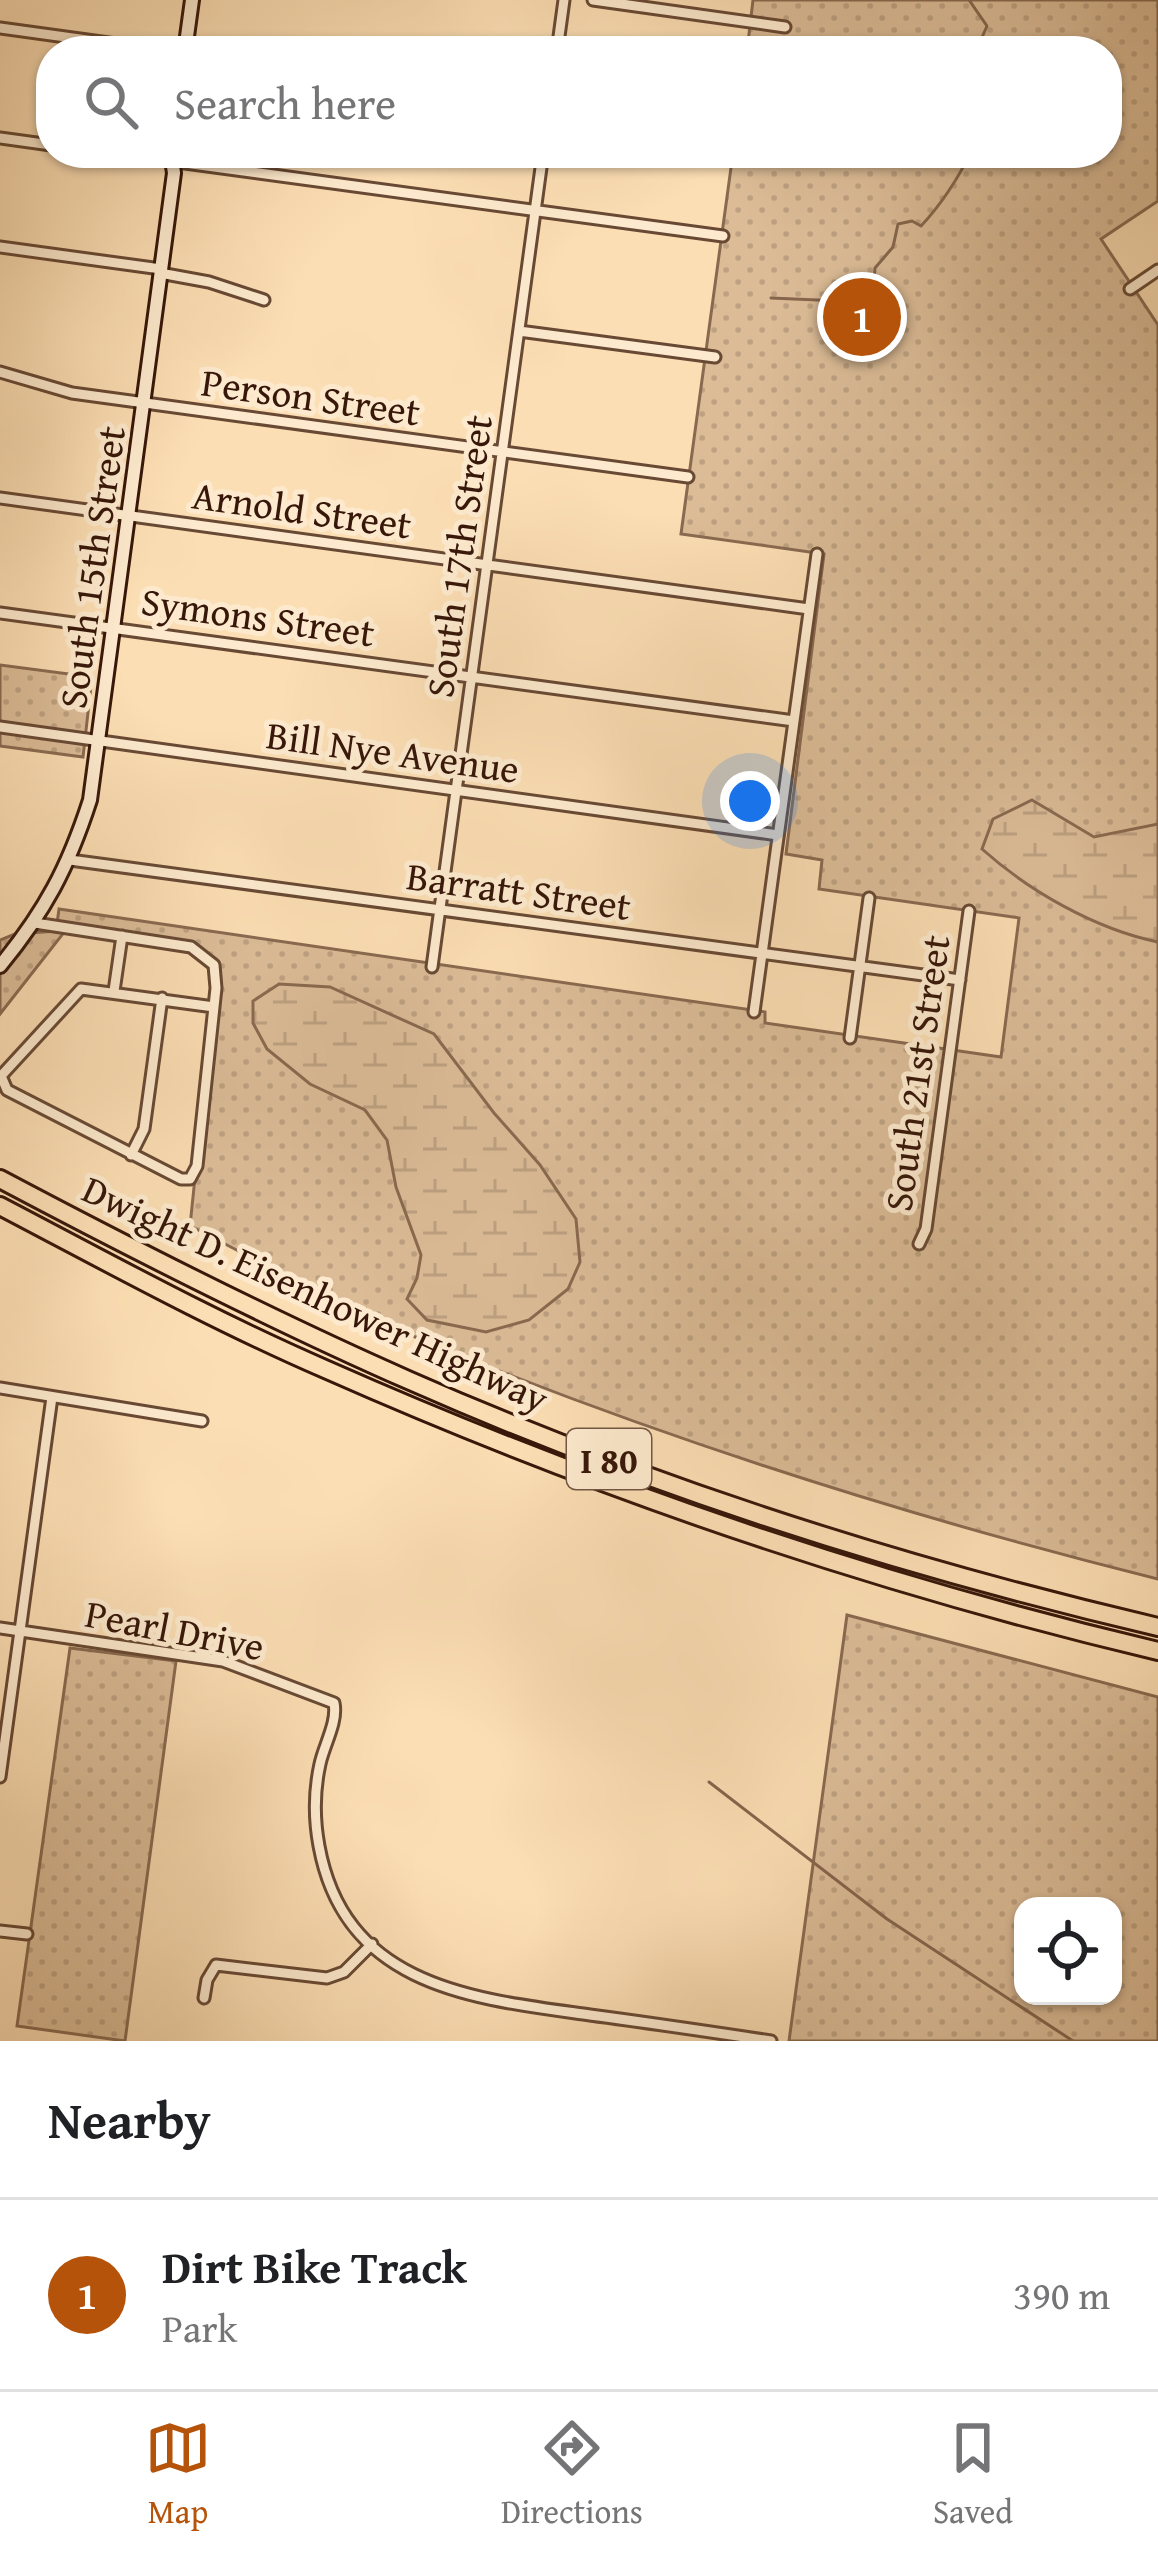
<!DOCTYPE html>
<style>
:root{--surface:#fff;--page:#f6f6f6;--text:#202124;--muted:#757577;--line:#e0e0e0;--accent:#b45309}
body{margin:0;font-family:"Gentium Book Plus",serif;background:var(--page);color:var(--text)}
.controls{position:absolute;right:36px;bottom:36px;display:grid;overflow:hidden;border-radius:24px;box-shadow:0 3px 9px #0004}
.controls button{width:108px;height:108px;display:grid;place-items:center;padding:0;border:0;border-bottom:3px solid var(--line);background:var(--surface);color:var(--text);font:60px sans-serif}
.you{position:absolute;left:750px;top:801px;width:42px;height:42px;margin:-30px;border:9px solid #fff;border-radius:50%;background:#1a73e8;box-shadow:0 0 0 18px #1a73e833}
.badge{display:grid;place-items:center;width:78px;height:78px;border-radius:50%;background:var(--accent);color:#fff;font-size:39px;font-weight:700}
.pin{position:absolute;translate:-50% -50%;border:6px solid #fff;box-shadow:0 3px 12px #0006}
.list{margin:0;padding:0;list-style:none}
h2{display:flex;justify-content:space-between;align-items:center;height:156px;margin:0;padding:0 48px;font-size:51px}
h2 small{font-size:39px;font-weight:400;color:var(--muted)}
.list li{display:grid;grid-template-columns:78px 1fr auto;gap:36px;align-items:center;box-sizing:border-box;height:192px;padding:0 48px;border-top:3px solid var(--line)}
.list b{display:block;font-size:45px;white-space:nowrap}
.list p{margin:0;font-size:39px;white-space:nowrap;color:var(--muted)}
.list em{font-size:39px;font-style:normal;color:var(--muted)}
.icon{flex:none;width:66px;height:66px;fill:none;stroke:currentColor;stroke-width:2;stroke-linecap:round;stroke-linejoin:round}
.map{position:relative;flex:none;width:1158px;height:2041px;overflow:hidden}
.search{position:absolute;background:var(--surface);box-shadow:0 3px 9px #0004;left:36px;right:36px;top:36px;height:132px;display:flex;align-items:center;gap:30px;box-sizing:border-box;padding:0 42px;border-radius:48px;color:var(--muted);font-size:45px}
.sheet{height:348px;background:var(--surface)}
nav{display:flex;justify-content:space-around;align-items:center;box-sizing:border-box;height:168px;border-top:3px solid var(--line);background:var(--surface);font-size:33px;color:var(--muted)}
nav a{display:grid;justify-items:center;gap:6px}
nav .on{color:var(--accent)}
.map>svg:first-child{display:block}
</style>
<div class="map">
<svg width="1158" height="2041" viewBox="0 0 1158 2041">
<defs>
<pattern id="grass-dots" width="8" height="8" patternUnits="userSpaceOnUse" patternTransform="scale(3)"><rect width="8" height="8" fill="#dbbc97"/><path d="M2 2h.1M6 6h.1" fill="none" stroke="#bda181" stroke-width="1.8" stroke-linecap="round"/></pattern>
<pattern id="wetland-marsh" width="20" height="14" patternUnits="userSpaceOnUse" patternTransform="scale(3)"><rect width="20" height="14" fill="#dbbc97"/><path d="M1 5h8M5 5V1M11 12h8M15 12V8" fill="none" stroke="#bda181"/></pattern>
</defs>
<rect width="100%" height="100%" fill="#fcdeb4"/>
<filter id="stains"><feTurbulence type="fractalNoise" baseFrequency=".00167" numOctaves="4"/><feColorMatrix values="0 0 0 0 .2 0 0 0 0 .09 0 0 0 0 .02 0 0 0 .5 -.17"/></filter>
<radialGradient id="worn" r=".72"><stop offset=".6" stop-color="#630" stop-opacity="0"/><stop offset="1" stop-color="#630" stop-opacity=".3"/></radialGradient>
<path fill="url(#grass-dots)" stroke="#896a50" stroke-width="3" fill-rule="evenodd" d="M753 0H1158V201L1101 239 1158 325V1579C901 1515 648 1434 403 1332 330 1302 260 1261 190 1226L216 974 201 951 65 931 0 1014V940L15 934 56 931 59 909 765 1012V1023L1001 1057 1019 918 819 889 822 860 786 854 824 554 681 534 733 153H1107V51H747Z
M0 665 92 677 83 757 0 746Z
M847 1615 1158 1697V2041H789ZM1023 1906H1113V1996H1023Z
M70 1648 176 1661 125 2041 17 2026Z"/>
<path fill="url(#wetland-marsh)" stroke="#896a50" stroke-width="3" d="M1032 800 1094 837 1158 824V942C1095 929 1029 891 982 849L993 819Z
M279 984 330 987 434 1034 494 1113 540 1165 576 1219 580 1262 568 1289 529 1320 486 1332 427 1320 407 1299 417 1278 421 1255 396 1187 387 1140 365 1110 310 1084 267 1049 253 1023V1001Z"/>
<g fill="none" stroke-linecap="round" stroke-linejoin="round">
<path stroke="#85664d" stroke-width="3" d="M969 0 987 26 976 51
M771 298 863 302 873 294 875 268 893 247 898 224 912 221 921 226C939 207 959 178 970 153
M709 1782 887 1919 1073 2041"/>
<defs>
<path id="street" d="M593 0 785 27
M0 28 167 51
M557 51 564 0
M0 138 51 145
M111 153 723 236
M0 247 161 269
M160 273 209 282 264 300
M1130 289 1158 270
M519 331 715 357
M0 372 72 393 688 477
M0 498 809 609
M0 613 794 721
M0 727 778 835
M70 860 960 980
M35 923 191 947 214 965 216 988 197 1166 190 1179H181L7 1090 1 1076 81 989 214 1007
M432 967 543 153
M114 991 122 936
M754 1012 817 554
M850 1038 869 898
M131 1155 144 1129 162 998
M919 1244 926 1229 969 911
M0 1388 202 1421
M0 1628 223 1661 334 1703C338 1722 324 1745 320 1764 314 1791 314 1819 319 1846 345 1988 475 1999 590 2015 651 2023 711 2032 771 2041
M0 1777 52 1397
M0 1931 27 1934
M204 1998 207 1980 216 1965 327 1978 344 1972 372 1944"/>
<path id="secondary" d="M185 51 192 0
M0 966C45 911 68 868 90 800L174 173 171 153"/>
<path id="highway" d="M0 1179C134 1250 269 1319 408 1380 648 1486 902 1567 1158 1627
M0 1206C107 1262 214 1321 325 1369 594 1488 871 1583 1158 1651"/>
</defs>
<use href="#street" stroke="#684934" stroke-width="15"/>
<use href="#secondary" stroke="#371709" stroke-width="18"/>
<use href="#highway" stroke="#371709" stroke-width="22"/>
<use href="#street" stroke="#fdeace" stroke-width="9"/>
<use href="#secondary" stroke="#fdeace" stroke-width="12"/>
<use href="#highway" stroke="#fcdeb4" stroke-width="16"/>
</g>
<g text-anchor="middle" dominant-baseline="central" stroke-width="10" stroke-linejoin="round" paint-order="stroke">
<rect fill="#fdeace" stroke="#725644" stroke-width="3" x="567" y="1429" width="84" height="60" rx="9"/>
<g font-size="36" font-weight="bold" fill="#371709">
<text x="609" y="1459">I 80</text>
</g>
<g font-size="39" fill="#371709" stroke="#fdeace">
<text transform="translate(311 396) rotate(8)">Person Street</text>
<text transform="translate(302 509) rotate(8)">Arnold Street</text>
<text transform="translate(458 556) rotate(-82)">South 17th Street</text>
<text transform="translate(91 567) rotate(-82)">South 15th Street</text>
<text transform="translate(258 616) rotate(8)">Symons Street</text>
<text transform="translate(393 751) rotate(8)">Bill Nye Avenue</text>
<text transform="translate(519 890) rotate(8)">Barratt Street</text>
<text transform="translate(916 1073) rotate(-82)">South 21st Street</text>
<text transform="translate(316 1293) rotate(25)">Dwight D. Eisenhower Highway</text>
<text transform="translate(175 1629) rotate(11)">Pearl Drive</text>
</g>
</g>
<rect width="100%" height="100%" filter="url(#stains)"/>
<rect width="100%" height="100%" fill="url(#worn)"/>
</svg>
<div class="controls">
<button><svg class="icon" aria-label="locate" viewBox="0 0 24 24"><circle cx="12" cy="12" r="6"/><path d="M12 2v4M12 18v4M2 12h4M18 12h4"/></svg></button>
</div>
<div class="you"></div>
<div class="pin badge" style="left:862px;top:317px">1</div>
<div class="search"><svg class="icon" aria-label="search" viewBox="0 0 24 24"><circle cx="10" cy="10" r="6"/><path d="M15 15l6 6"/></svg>Search here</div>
</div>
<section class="sheet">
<h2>Nearby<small></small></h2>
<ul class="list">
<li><span class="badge">1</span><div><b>Dirt Bike Track</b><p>Park</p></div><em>390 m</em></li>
</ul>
</section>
<nav>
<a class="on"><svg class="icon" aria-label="map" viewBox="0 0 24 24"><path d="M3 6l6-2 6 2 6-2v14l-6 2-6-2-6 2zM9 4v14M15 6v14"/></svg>Map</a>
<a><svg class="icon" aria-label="directions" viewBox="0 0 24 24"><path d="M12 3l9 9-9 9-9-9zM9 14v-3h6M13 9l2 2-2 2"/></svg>Directions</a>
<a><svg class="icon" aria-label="saved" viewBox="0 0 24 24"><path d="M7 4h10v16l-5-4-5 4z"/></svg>Saved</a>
</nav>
